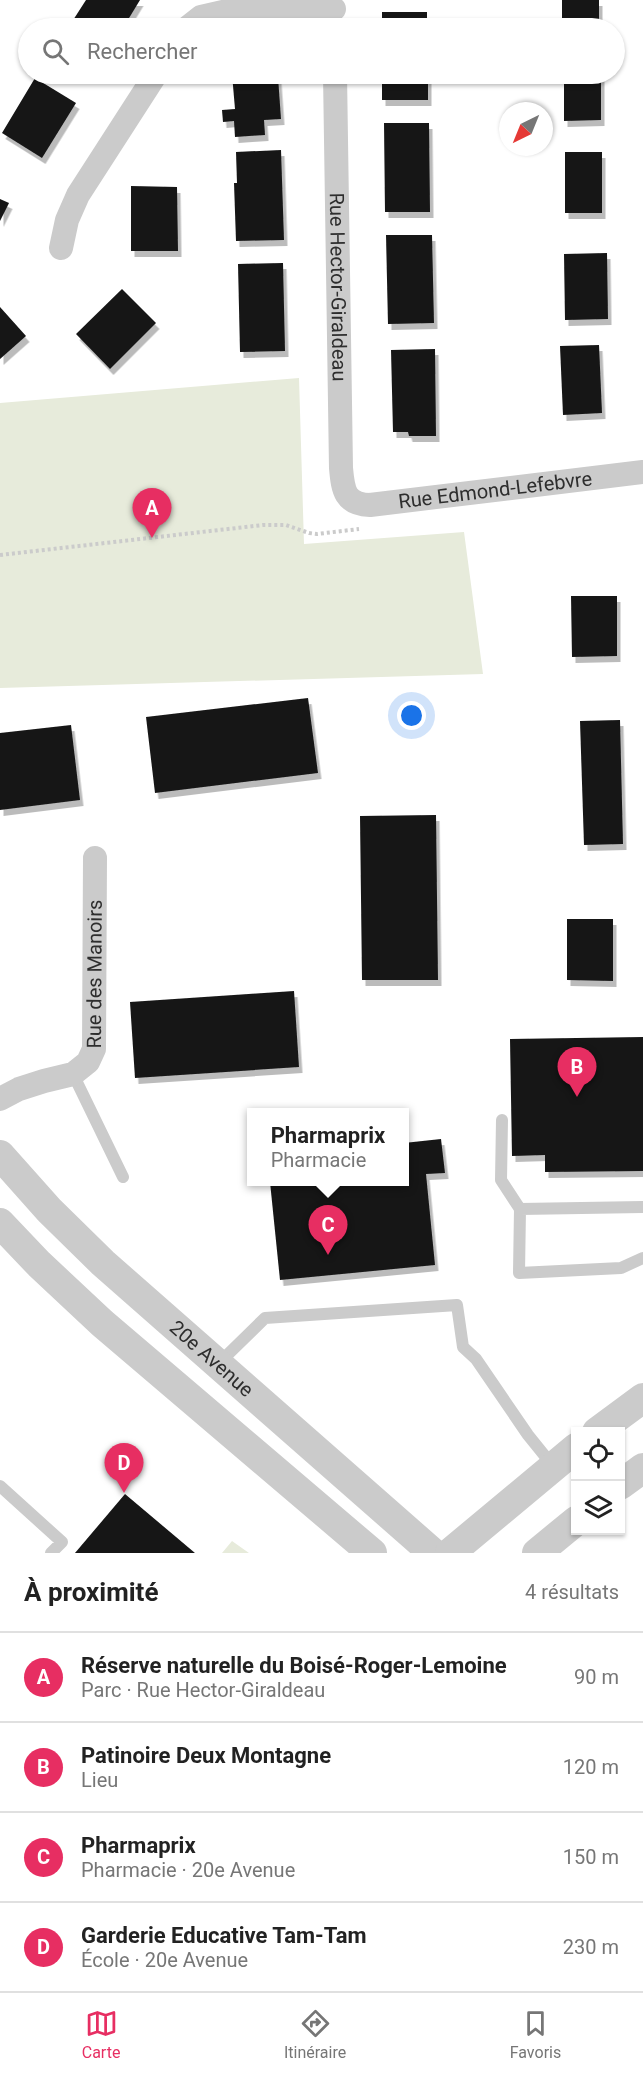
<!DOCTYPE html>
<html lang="fr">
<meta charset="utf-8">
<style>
:root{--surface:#fff;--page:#f2f2f2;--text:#222;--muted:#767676;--line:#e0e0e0;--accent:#e72e62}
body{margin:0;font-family:Roboto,sans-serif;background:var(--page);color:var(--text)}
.controls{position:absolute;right:18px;bottom:18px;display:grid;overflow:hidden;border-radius:0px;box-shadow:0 2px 4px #0004}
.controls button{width:54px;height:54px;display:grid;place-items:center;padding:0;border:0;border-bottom:2px solid var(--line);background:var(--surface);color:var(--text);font:30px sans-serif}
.compass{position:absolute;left:499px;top:102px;width:54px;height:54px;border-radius:50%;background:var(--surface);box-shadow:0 2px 4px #0004;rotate:223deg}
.you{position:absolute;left:412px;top:716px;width:21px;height:21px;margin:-15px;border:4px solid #fff;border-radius:50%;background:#1a73e8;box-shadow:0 0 0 9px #1a73e833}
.badge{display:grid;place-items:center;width:39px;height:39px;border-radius:50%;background:var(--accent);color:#fff;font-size:20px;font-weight:700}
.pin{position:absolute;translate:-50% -50px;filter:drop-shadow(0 2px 3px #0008)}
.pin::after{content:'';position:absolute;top:32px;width:21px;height:18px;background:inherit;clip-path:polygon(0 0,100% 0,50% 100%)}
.popup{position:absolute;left:247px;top:1108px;width:162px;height:78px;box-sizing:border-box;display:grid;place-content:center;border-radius:0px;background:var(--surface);filter:drop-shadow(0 2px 4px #0005);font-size:20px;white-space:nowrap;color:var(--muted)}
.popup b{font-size:22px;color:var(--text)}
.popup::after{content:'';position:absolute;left:50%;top:100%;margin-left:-12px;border:12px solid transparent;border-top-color:var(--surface)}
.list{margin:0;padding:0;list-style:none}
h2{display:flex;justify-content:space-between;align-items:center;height:78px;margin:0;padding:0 24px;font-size:26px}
h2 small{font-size:20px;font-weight:400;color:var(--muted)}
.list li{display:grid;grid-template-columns:39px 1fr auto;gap:18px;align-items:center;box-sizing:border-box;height:90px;padding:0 24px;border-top:2px solid var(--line)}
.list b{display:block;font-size:22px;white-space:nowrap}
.list p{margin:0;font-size:20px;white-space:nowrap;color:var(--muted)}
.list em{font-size:20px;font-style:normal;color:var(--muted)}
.icon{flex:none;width:33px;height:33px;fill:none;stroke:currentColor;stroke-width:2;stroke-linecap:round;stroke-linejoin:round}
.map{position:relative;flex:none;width:643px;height:1553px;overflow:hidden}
.search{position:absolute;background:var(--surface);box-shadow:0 2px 4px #0004;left:18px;right:18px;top:18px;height:66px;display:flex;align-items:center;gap:15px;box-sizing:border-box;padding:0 21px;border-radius:33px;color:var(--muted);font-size:22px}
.sheet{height:438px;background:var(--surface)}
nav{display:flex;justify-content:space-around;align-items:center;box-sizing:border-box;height:84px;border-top:2px solid var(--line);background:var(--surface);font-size:16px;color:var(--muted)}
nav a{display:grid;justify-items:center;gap:3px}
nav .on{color:var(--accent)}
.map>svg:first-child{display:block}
</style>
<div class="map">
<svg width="643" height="1553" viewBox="0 0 643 1553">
<defs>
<filter id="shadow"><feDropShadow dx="3.5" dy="6" stdDeviation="0" flood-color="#0004"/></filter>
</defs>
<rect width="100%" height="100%" fill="#fff"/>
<path fill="#e7ebdb" d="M299 378 304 544 464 532 483 674 0 688V403Z
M232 1541 249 1553H222Z"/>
<path fill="#151515" filter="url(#shadow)" d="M86 0H140L123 28H68Z
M562 0H599V19H562Z
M382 12H427V28H382Z
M232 74H264V79L278 77 281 119 264 120 265 135 235 137 234 121 223 122 222 110 235 109Z
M382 74H428V100H382Z
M564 74H601V120L564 121Z
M35 78 76 103 42 158 2 133Z
M384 123H429L430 212H385Z
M281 150 284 240 236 241 234 183H237L236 152Z
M565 152H602V213H565Z
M131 186 177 187 178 251H131Z
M0 199 9 203 0 221Z
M386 235H432L434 323 388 324Z
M607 253 608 319 565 320 564 254Z
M283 263 285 351 240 352 238 264Z
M122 289 156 323 110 369 76 334Z
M0 307 26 336 0 359Z
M599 345 602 413 563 415 560 346Z
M435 349 436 436H409L408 432H393L391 350Z
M571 596H617V656L572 657Z
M308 698 318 773 155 793 146 717Z
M620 720 623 844 584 845 580 721Z
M71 725 80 800 0 810V733Z
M436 815 438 980H362L360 816Z
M567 919H613V981L567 980Z
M294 991 299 1067 135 1078 130 1002Z
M643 1037V1171L545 1172V1155L512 1156 510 1039Z
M441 1139 445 1173 426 1174 435 1265 280 1280 270 1182H404V1143Z
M125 1494 195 1553H75Z"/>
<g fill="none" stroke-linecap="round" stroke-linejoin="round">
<path stroke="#cbcbcb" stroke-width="4" stroke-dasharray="3 3" stroke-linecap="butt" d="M0 555 263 525H286L309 533 317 534 359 529"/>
<path stroke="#cbcbcb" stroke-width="12" d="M73 1074 123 1177
M502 1120 501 1180 520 1209
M643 1207 520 1209 519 1273 621 1268 643 1258
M218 1364 265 1318 457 1305 463 1347 476 1359 528 1435 553 1466
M0 1486 62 1542 51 1553"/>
<g stroke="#cbcbcb" stroke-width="24">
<path d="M187 28 201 17 227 11 334 9"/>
<path id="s1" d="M335 74 341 468C343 491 345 504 370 505L643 472"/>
<path d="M61 248 67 220 78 195 156 74"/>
<path id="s2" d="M0 1099 19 1089 44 1081 73 1074 88 1062 94 1049 95 858"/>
</g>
<g stroke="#cbcbcb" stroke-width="30">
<path id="s3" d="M0 1155 49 1210 103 1263 433 1553"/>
<path d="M0 1223 39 1264 102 1323 372 1553"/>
<path d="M597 1432 643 1398"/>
<path d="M620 1485 643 1468"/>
<path d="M450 1553 576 1448"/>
<path d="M537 1553 576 1521"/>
</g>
</g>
<g text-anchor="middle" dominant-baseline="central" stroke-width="6" stroke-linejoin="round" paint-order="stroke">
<g font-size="20" fill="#2e2e2e" stroke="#fff">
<text stroke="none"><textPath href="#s1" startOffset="213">Rue Hector-Giraldeau</textPath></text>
<text stroke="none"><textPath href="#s1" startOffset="574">Rue Edmond-Lefebvre</textPath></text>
<text stroke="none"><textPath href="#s2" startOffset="186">Rue des Manoirs</textPath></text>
<text stroke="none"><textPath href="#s3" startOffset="294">20e Avenue</textPath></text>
</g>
</g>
</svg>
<div class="controls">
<button><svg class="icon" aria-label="locate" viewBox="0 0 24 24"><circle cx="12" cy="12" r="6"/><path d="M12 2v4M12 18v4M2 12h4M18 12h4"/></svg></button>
<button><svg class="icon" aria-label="layers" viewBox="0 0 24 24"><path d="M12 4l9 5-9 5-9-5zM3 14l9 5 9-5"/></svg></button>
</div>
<svg class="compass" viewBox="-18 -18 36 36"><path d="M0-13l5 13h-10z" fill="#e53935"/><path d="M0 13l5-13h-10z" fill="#767676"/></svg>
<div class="you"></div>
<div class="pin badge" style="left:152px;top:538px">A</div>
<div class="pin badge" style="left:577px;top:1097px">B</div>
<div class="pin badge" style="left:328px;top:1255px">C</div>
<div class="popup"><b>Pharmaprix</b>Pharmacie</div>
<div class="pin badge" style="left:124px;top:1493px">D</div>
<div class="search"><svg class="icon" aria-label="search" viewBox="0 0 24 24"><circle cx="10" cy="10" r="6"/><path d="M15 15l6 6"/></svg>Rechercher</div>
</div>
<section class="sheet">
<h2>À proximité<small>4 résultats</small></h2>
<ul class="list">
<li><span class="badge">A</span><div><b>Réserve naturelle du Boisé-Roger-Lemoine</b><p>Parc · Rue Hector-Giraldeau</p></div><em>90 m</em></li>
<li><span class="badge">B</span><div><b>Patinoire Deux Montagne</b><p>Lieu</p></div><em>120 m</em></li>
<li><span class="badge">C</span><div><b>Pharmaprix</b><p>Pharmacie · 20e Avenue</p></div><em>150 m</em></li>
<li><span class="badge">D</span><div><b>Garderie Educative Tam-Tam</b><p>École · 20e Avenue</p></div><em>230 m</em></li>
</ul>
</section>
<nav>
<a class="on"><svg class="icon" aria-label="map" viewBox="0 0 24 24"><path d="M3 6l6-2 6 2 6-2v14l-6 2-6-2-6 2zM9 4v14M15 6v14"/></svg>Carte</a>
<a><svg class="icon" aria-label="directions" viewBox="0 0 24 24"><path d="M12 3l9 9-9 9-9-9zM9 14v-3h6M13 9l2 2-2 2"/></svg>Itinéraire</a>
<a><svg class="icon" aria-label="saved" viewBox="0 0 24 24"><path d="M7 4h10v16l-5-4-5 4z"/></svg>Favoris</a>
</nav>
